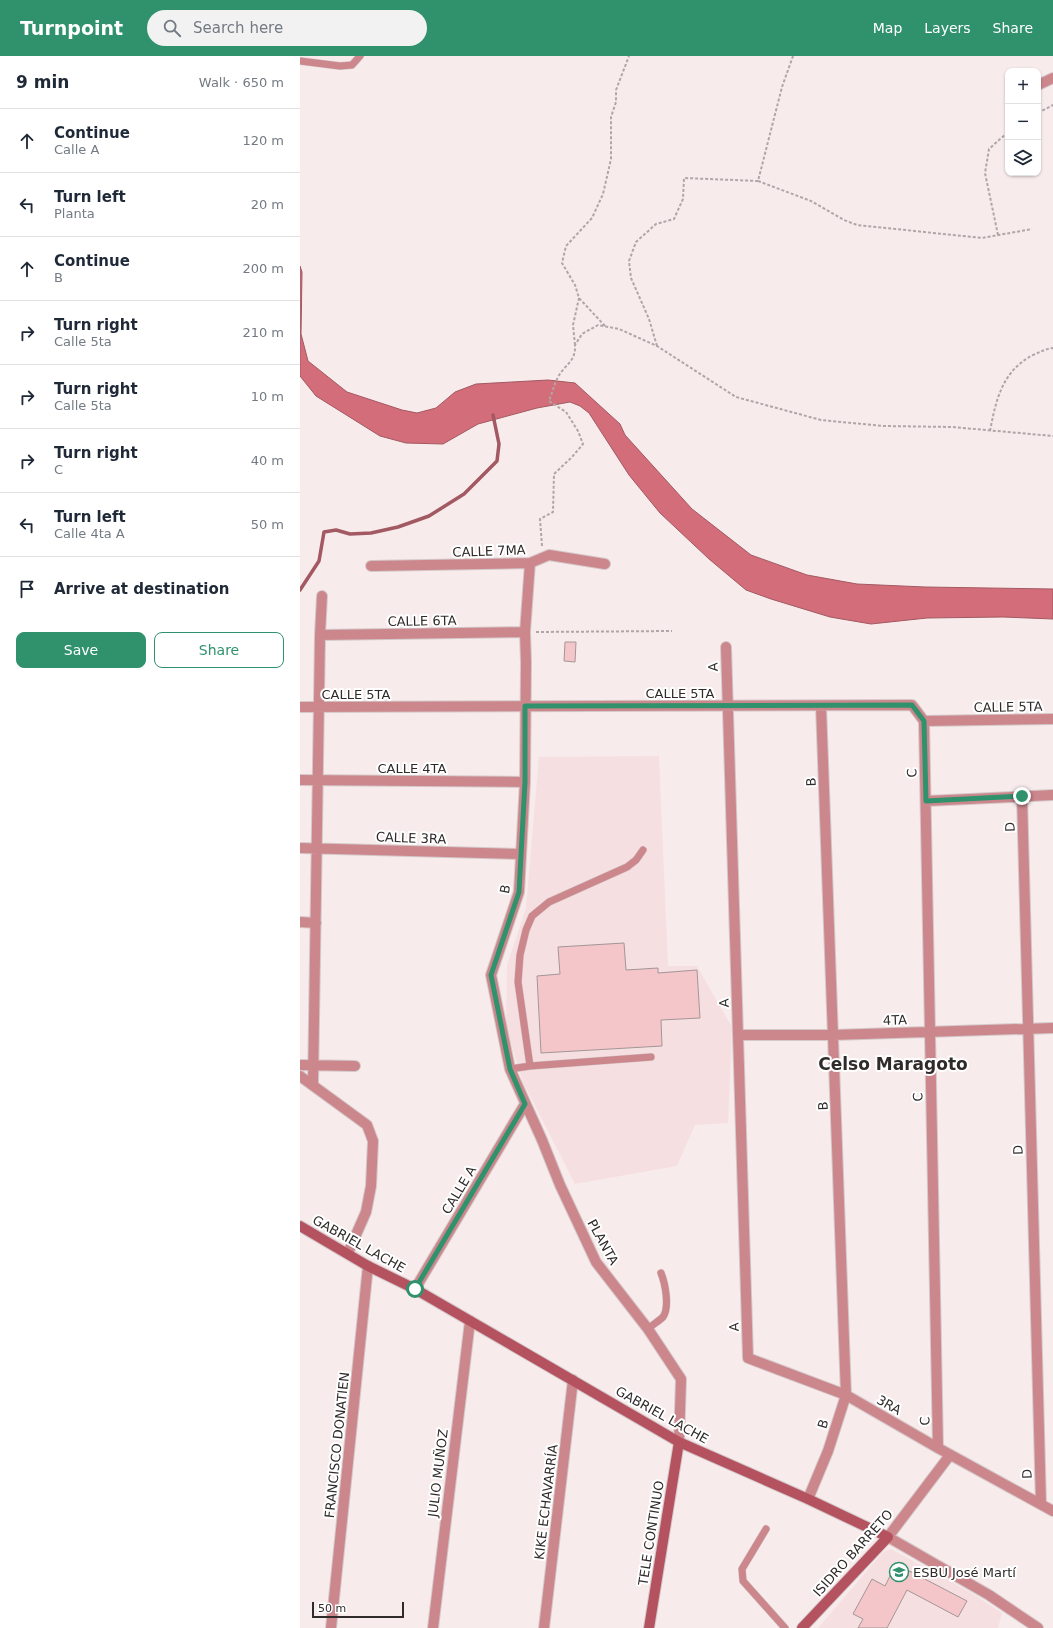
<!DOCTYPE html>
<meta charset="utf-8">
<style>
:root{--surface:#fff;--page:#f2f2f3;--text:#1f2937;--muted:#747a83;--line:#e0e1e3;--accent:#30926d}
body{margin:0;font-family:"DejaVu Sans",sans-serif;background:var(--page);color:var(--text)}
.controls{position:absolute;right:12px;top:12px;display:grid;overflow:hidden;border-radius:8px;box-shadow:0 1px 3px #0004}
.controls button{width:36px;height:36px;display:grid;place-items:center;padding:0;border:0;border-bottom:1px solid var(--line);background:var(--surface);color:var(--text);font:20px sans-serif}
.scale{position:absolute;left:12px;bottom:10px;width:92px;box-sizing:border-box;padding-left:4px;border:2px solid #302b2b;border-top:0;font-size:11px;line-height:14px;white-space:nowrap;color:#302b2b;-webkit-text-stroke:3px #fff;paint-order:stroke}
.stop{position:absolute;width:12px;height:12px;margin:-9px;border:3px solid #30926d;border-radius:50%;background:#fff}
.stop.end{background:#30926d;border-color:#fff;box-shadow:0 1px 4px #0008}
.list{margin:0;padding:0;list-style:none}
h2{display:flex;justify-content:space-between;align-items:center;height:52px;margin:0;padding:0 16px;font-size:17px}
h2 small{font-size:13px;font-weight:400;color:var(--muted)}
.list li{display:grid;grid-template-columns:26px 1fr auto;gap:12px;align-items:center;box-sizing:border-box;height:64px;padding:0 16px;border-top:1px solid var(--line)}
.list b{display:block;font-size:15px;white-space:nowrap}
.list p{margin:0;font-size:13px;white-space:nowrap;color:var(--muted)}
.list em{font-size:13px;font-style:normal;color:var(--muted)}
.actions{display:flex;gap:8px;padding:12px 16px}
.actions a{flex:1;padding:9px 0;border:1px solid var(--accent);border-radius:8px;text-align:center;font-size:14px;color:var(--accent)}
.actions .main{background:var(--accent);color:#fff}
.icon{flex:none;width:22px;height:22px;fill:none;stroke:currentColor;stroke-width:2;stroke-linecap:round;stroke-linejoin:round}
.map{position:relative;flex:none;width:753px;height:1572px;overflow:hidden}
header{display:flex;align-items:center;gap:24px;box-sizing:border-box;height:56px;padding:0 20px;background:var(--accent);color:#fff}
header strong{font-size:19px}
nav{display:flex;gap:22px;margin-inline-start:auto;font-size:14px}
.search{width:280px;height:36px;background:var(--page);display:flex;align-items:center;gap:10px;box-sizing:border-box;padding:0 14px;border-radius:22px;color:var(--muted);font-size:15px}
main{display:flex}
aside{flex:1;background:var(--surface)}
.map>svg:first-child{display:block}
</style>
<header>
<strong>Turnpoint</strong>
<div class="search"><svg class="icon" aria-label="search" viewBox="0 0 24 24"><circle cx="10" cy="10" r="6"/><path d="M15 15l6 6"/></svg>Search here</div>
<nav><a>Map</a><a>Layers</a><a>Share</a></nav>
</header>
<main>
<aside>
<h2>9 min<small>Walk · 650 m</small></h2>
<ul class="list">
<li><svg class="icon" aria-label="ahead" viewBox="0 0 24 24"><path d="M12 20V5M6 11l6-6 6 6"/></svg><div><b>Continue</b><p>Calle A</p></div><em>120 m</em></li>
<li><svg class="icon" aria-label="left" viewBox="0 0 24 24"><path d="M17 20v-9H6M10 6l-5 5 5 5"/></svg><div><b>Turn left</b><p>Planta</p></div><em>20 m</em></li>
<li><svg class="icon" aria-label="ahead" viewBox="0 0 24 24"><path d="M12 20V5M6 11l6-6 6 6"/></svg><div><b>Continue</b><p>B</p></div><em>200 m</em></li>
<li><svg class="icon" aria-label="right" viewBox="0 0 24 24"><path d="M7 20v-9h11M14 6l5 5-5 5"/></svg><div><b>Turn right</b><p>Calle 5ta</p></div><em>210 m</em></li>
<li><svg class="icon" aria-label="right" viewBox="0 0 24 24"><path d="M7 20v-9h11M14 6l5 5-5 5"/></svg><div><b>Turn right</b><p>Calle 5ta</p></div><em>10 m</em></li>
<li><svg class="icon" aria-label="right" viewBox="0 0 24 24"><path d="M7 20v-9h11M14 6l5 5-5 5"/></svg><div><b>Turn right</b><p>C</p></div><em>40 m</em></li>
<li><svg class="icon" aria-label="left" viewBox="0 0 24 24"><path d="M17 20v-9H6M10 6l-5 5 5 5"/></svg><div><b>Turn left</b><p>Calle 4ta A</p></div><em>50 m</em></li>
<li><svg class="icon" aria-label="arrive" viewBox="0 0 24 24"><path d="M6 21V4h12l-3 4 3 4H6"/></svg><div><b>Arrive at destination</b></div></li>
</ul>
<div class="actions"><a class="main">Save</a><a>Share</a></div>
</aside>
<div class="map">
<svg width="753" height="1572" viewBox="0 0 753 1572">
<rect width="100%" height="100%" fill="#f8ebec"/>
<path fill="#f6dfe1" d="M359 700 368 910H397L432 971 428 1067 395 1069 377 1110 275 1128 223 1026 206 971 207 909 226 852 239 701Z
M591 1493 670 1536 702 1557 698 1572H518L583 1496Z"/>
<path fill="#d36d79" stroke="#a25962" d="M0 210 2 216 1 278 8 305 47 336 102 354 117 357 136 352 155 336 176 328 248 324 275 327 320 368 325 379 392 453 451 499 507 519 557 528 625 531 753 533V563L703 561 627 562 571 568 530 561 471 543 446 534 409 503 360 457 329 419 289 357 280 350 270 346 237 352 178 368 143 388 106 387 80 380 16 340 0 320Z"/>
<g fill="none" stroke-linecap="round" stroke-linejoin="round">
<path stroke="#a25962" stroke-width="3.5" d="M0 534 19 505 24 476 36 474 50 478 71 477 98 471 129 460 164 438 197 405 199 388 193 359"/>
</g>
<path fill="#f4c6c9" stroke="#a39697" d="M265 586H276L275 606 264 605Z
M324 887 326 914 358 912V917L397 914 400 962 361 964 362 990 241 997 237 920 260 918 258 891Z
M596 1508 667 1545 658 1561 607 1534 587 1572H558L563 1563 553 1558 572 1523 585 1530Z"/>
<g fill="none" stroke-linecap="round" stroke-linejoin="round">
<defs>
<path id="lane" d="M0 5 40 10 52 9 60 0
M230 1010 218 926 220 899 226 874 232 860 249 846 327 811 336 804 343 794
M210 1013 230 1010 351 1001
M348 1273C352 1269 359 1265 363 1261 370 1251 365 1227 361 1217
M466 1473 442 1513 443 1525 485 1572"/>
<path id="street" d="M738 29 753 22
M230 507 225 576 226 606 225 726 219 836 191 919 210 1013 242 1084 260 1129 296 1206 348 1273 381 1323 379 1386
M71 510 230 507 249 499 305 508
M20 579 225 576
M426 591 448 1302 546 1339 638 1392 753 1455
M0 651 612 649 624 665 753 663
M624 665 638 1392
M0 724 225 726
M722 740 741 1448
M626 745 753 739
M0 792 221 798
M0 866 16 867
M438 979H533L753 972
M0 1009 55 1010
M0 1020 67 1069 73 1085 71 1130 66 1156 48 1197
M13 1029 20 579 22 540
M115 1233 225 1048
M650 1399 588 1481 689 1539 738 1572
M508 1443 528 1395 546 1339 521 650
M31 1572 68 1210
M133 1572 170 1265
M244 1572 273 1324"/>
<path id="secondary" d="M0 1170 68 1210 115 1233 379 1386 508 1443 588 1481 502 1572
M349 1572 379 1386"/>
</defs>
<use href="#lane" stroke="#d4c8c9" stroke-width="8"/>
<use href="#street" stroke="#d4c8c9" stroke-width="12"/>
<use href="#secondary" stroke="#d4c8c9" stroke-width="12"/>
<path stroke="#b0a6a7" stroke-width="2" stroke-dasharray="3 2" stroke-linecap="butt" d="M738 57 753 49
M458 125 511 145 544 164 557 169 682 182 732 173
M698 179 685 117 689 93 708 76
M305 270 279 242 275 229 262 207 266 190 292 162 303 138 311 103V61L316 46V34L329 0
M275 289 273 269 279 242
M357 290 349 263 331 222 329 205 336 186 356 168 374 163 383 143 384 122 458 125 482 31 493 0
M690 375C696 344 702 315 733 299 740 296 745 293 753 292
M242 490 240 463 253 456 254 418 272 401 283 388 278 375 266 356 249 345C252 337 254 329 258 321 265 308 276 306 275 289L282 278 298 269 319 273 357 290 436 341 521 364 583 370 652 371 753 380
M236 576 372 575"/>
<use href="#lane" stroke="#cc878d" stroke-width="7"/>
<use href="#street" stroke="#cc878d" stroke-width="10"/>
<use href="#secondary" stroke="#b5525f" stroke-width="10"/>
</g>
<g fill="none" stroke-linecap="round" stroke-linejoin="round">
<path stroke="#30926d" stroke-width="5" d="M115 1233 225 1048 210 1013 191 919 219 836 225 726V650L612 649 624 665 626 745 722 740"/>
</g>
<defs>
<symbol id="school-ring" viewBox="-11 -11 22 22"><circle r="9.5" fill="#fff" stroke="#30926d" stroke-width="1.5"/><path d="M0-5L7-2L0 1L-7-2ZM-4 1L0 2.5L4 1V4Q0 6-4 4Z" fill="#30926d"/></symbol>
</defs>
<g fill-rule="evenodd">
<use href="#school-ring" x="588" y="1505" width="22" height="22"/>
</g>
<g text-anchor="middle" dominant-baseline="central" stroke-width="4" stroke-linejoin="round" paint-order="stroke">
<g font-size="13" fill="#302b2b" stroke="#fff">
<text transform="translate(189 495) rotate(-2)">CALLE 7MA</text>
<text transform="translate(122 565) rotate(-1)">CALLE 6TA</text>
<text transform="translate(413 611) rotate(-92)">A</text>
<text x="380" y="637">CALLE 5TA</text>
<text x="56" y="638">CALLE 5TA</text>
<text transform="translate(708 651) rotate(-1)">CALLE 5TA</text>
<text x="112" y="712">CALLE 4TA</text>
<text transform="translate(612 717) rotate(-91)">C</text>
<text transform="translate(511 726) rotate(-92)">B</text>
<text transform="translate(710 771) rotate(-92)">D</text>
<text transform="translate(111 782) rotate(2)">CALLE 3RA</text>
<text transform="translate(205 833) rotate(-80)">B</text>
<text transform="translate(424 947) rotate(-92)">A</text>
<text transform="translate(595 964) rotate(-2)">4TA</text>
<text transform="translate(618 1041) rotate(-91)">C</text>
<text transform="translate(523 1050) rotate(-92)">B</text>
<text transform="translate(718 1094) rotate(-92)">D</text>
<text transform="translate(159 1134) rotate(-59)">CALLE A</text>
<text transform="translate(303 1186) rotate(61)">PLANTA</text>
<text transform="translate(59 1188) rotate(29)">GABRIEL LACHE</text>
<text transform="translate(434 1271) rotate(-92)">A</text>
<text transform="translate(589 1349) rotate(30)">3RA</text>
<text transform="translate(362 1359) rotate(29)">GABRIEL LACHE</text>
<text transform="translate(625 1365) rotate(-91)">C</text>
<text transform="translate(523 1368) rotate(-73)">B</text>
<text transform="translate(37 1389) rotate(-84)">FRANCISCO DONATIEN</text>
<text transform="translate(138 1417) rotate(-83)">JULIO MUÑOZ</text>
<text transform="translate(727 1418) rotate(-92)">D</text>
<text transform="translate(246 1446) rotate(-83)">KIKE ECHAVARRÍA</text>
<text transform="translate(351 1477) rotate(-81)">TELE CONTINUO</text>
<text transform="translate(553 1497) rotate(-48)">ISIDRO BARRETO</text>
</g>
<g font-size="13" fill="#302b2b" stroke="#fff" text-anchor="start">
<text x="613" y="1516">ESBU José Martí</text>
</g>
<g font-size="17" font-weight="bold" fill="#302b2b" stroke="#fff">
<text x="593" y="1008">Celso Maragoto</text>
</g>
</g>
</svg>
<div class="controls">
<button>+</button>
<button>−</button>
<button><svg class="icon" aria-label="layers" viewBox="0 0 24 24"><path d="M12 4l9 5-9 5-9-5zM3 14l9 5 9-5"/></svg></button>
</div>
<div class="scale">50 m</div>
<div class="stop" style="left:115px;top:1233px"></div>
<div class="stop end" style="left:722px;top:740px"></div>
</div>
</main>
